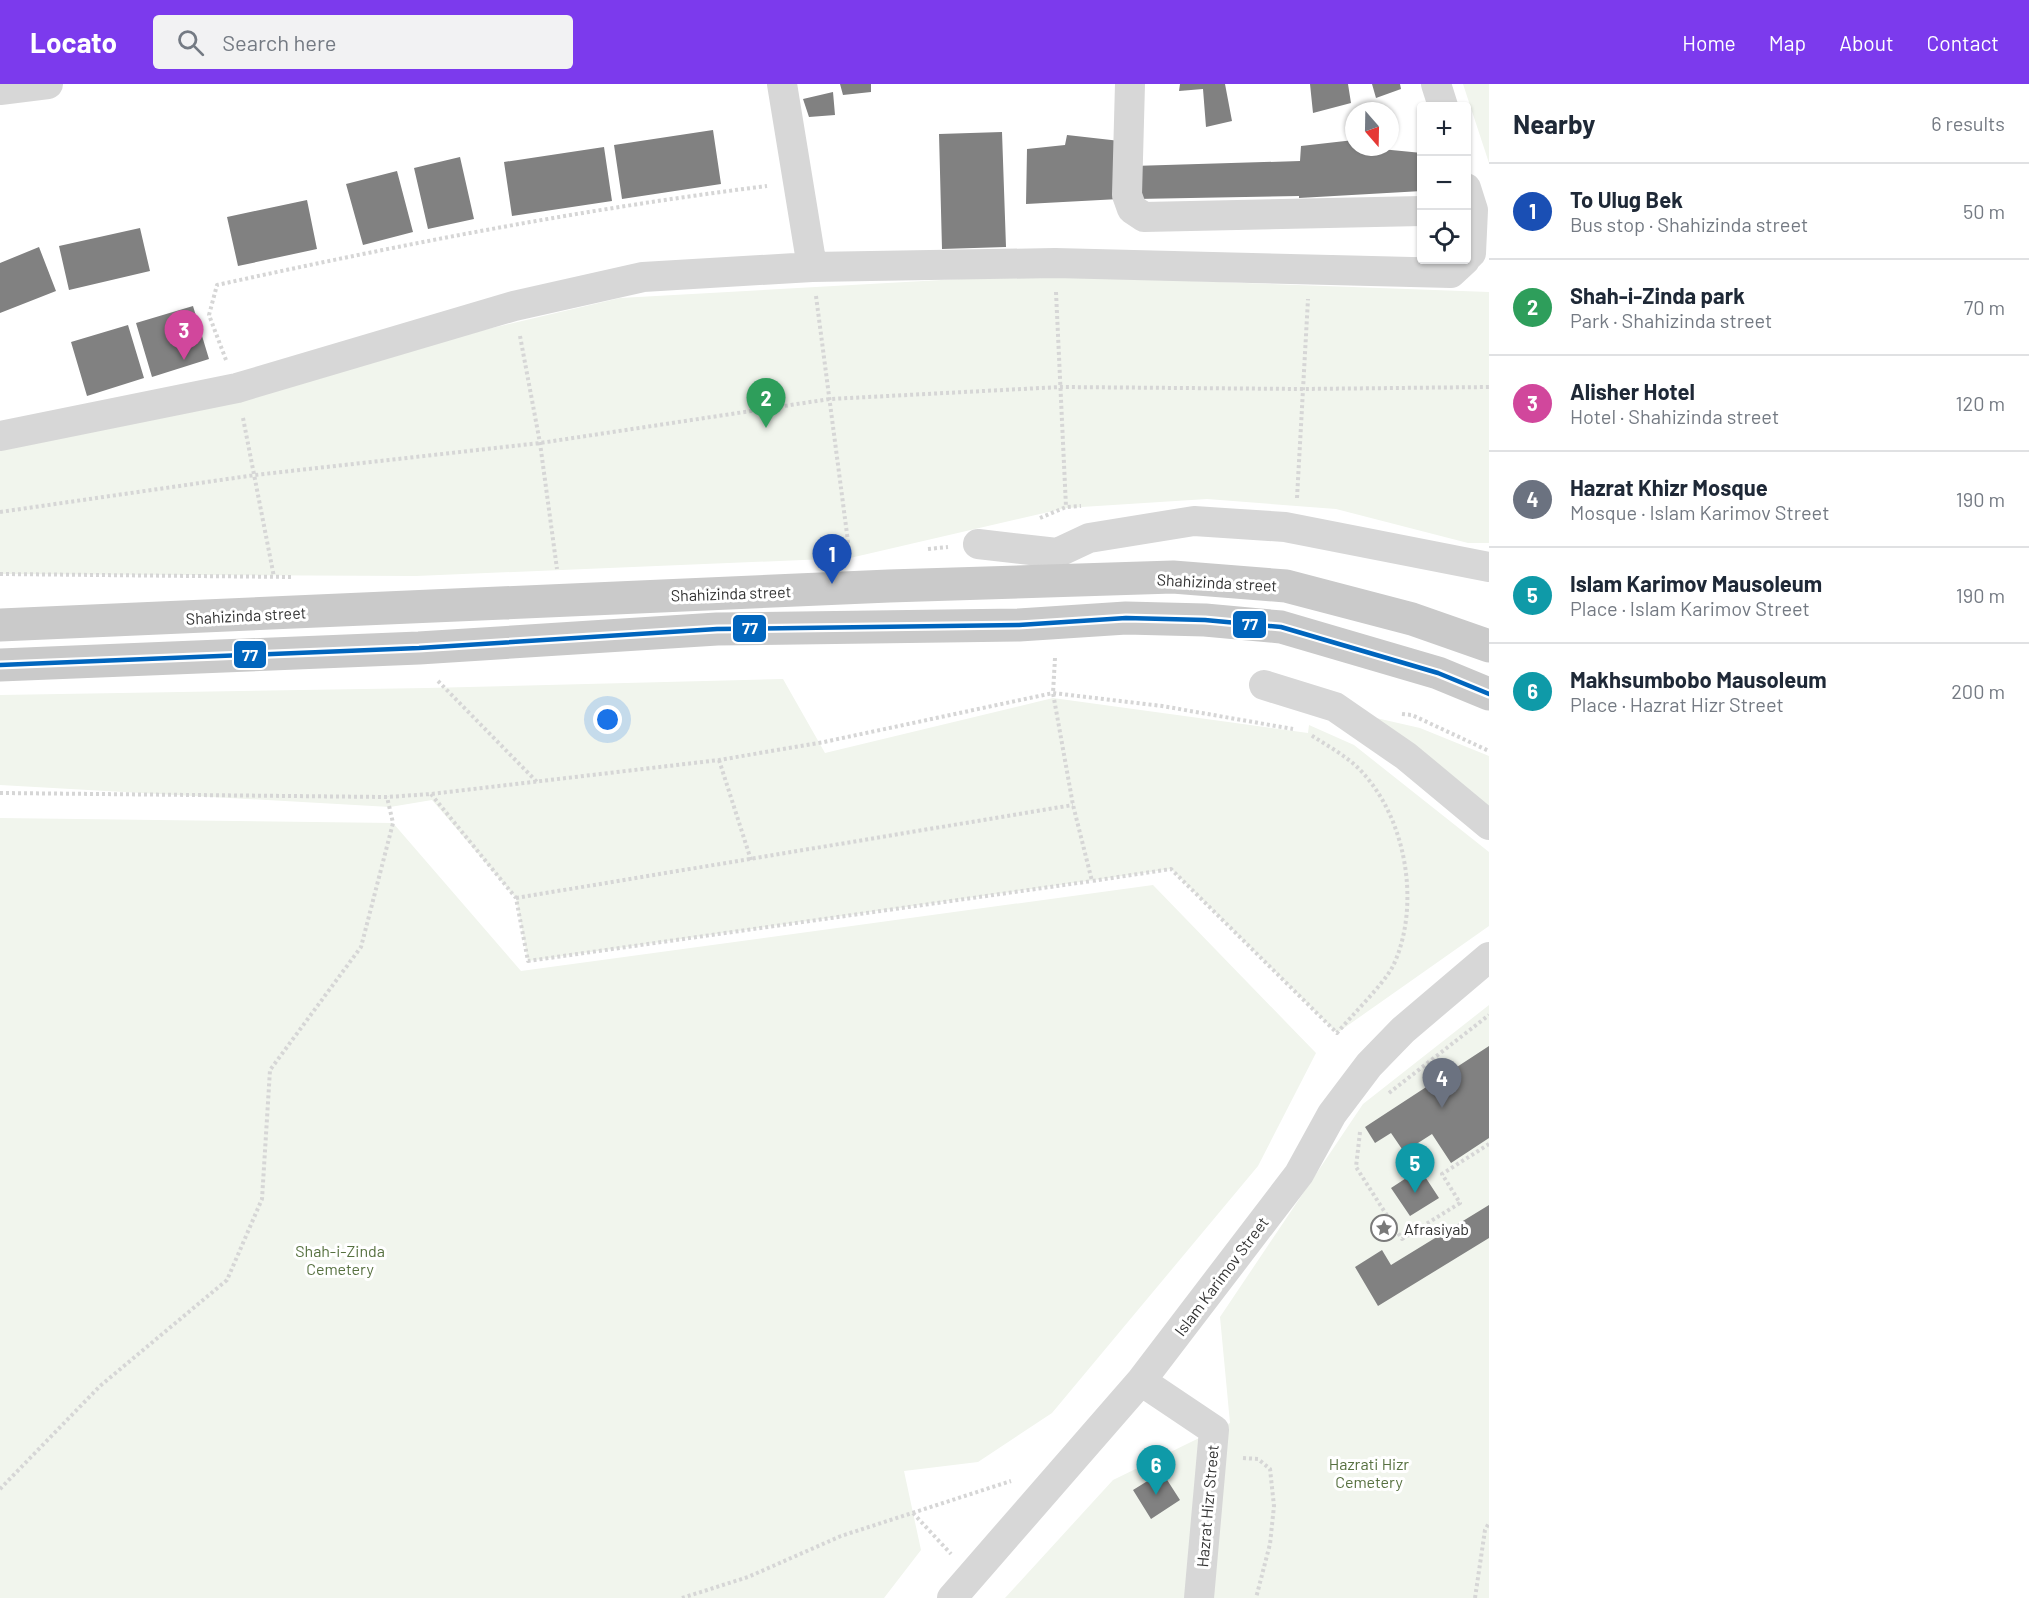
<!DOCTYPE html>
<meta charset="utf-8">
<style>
:root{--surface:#fff;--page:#f2f2f3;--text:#1f2937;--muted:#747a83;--line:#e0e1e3;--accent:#7c3aed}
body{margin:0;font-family:Barlow,sans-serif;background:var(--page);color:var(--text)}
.controls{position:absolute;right:18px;top:18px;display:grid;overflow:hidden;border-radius:6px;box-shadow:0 2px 4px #0004}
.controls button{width:54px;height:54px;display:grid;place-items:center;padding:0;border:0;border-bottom:2px solid var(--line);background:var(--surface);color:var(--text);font:30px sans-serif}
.compass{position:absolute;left:1345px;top:18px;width:54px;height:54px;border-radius:50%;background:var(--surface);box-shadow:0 2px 4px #0004;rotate:160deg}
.you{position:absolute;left:608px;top:636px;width:21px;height:21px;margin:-15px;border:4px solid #fff;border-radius:50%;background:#1a73e8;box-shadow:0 0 0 9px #1a73e833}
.badge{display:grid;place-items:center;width:39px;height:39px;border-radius:50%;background:var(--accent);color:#fff;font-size:20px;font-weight:700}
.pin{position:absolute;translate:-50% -50px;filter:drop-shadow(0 2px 3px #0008)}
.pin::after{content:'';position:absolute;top:32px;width:21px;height:18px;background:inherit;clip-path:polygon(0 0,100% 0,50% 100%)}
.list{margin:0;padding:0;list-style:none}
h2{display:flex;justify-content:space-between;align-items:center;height:78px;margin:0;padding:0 24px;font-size:26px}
h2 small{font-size:20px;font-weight:400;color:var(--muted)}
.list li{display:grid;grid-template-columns:39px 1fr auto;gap:18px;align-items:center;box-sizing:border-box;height:96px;padding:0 24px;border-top:2px solid var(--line)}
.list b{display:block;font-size:22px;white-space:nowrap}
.list p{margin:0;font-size:20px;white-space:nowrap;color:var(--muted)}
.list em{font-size:20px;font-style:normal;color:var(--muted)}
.icon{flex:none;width:33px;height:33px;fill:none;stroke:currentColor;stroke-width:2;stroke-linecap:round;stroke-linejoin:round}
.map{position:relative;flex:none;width:1489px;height:1514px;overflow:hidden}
header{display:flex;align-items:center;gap:36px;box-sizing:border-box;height:84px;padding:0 30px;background:var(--accent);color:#fff}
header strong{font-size:28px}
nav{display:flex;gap:33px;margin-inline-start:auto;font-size:21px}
.search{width:420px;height:54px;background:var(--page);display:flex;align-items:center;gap:15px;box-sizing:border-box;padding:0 21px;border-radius:6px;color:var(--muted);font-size:22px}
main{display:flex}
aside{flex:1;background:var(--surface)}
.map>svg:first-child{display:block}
</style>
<header>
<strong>Locato</strong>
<div class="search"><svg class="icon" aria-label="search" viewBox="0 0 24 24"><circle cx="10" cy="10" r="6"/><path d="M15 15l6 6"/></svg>Search here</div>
<nav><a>Home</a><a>Map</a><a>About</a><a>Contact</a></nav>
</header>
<main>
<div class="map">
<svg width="1489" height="1514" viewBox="0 0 1489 1514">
<rect width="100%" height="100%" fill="#fff"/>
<path fill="#f1f5ed" d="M1463 0H1489V79Z
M1030 191 1489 208V459H1468L1336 425 1207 415 1066 424 850 474 416 492 0 490V354L237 304 620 214Z
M783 595 825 669 1053 614 1308 649 1309 641 1354 661 1489 768V842L1337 949 1171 785 528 877 516 814 432 716 390 723 0 701V611L427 604Z
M1363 631 1420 644 1489 672V726Z
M0 734 393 739 521 887 1153 801 1316 969 1258 1082 1052 1329 978 1378 904 1387 921 1466 884 1514H0Z
M1489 921V1514H1005L1113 1396 1230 1339 1220 1233 1363 1020Z"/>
<path fill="#818181" d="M840 0H871V8L843 11Z
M1180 0H1225L1232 37 1206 43 1203 5 1179 7Z
M1310 0H1348L1351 19 1313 29Z
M1372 0H1400L1401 5 1376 14Z
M833 8 835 31 809 33 803 15Z
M713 46 721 100 622 115 614 61Z
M1002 48 1006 163 942 165 939 50Z
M1067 51 1120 57 1119 115 1026 120 1027 65 1065 61Z
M1354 56V63H1381V65L1422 69V107L1299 114V112L1136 115 1133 82 1300 77 1301 62Z
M604 63 612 117 512 132 504 78Z
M460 73 474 135 428 145 414 84Z
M397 87 413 148 363 161 346 100Z
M307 116 317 165 238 182 227 133Z
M140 144 150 187 69 206 59 162Z
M39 163 56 207 0 229V179Z
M193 222 209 275 152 293 136 239Z
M128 241 144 294 87 312 71 258Z
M1489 962V1054L1451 1079 1432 1050 1404 1068 1391 1049 1375 1059 1365 1043Z
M1420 1085 1439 1114 1410 1132 1391 1104Z
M1489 1121V1154L1378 1222 1355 1183 1382 1166 1391 1181Z
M1162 1388 1180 1416 1151 1435 1133 1406Z"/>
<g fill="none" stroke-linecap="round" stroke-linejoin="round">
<path stroke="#d6d6d6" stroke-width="4" stroke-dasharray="3 3" stroke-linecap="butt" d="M1056 208 1066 423
M816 212 850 473
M520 252 540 359 557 485
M226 276 209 231 217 201C399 161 582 125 767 102
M243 334 274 493
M1297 414 1308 215
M0 428 255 391 540 359 830 315 1060 303 1303 305 1489 303
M1040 434 1066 423 1081 422
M928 465 948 463
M0 490 292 493
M1055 574 1053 609 1073 721 1092 797 1171 785 1337 949C1352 931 1383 901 1393 882 1422 821 1406 729 1356 682 1343 670 1326 661 1311 651
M438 597 538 699
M1402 630 1412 631 1489 667
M719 676 751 776
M0 709 387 713 431 710 719 676 824 658 1053 609 1162 622 1293 645
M431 710 516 814 528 877 1092 797
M516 814 1073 721
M1389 1009 1489 931
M1360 1048 1356 1083 1402 1155 1460 1119 1442 1090 1489 1060
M1243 1374 1258 1375 1270 1385 1274 1422 1270 1460 1256 1514
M0 1405 100 1302 227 1196 262 1115 270 986 361 863 393 739 387 713
M913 1429 951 1470
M682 1514 748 1493 841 1452 1011 1397
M1475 1514 1485 1446 1489 1439"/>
<path stroke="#d7d7d7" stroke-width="30" d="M782 0 812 183
M1130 0 1127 111 1132 125 1144 133 1422 127
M1436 0 1443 22
M0 6 48 0
M1466 104 1473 126 1471 169 1466 174
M0 352 237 304 514 222 643 193 812 183 1055 179 1451 189 1465 176
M978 460 1057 469 1089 454 1194 437 1285 443 1489 483
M1264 601 1335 623 1406 672 1489 741
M1141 1297 1214 1346 1199 1514
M952 1514 1141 1297 1299 1090 1332 1030 1369 981 1403 946 1489 873"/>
<path stroke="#cacaca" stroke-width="33" d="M0 541 889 502 1173 493 1286 502 1412 535 1489 562
M0 581 419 564 717 545 1019 541 1126 534 1205 536 1281 543 1438 589 1489 610"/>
<defs>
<path id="bus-1" d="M0 581 419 564 717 545 1019 541 1126 534 1205 536 1281 543 1438 589 1489 610"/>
</defs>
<use href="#bus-1" stroke="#fff" stroke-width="9"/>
<use href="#bus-1" stroke="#0065bd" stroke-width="4.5"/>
</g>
<defs>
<symbol id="sight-ring" viewBox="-11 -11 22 22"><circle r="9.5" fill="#fff" stroke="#7a7a7a" stroke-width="1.5"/><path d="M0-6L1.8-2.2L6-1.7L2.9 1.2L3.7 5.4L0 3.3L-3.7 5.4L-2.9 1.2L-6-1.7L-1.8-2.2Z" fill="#7a7a7a"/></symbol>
</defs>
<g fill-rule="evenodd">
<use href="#sight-ring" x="1369" y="1129" width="30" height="30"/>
</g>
<g text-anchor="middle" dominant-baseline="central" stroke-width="6" stroke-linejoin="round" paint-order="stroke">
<g font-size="16" fill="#333" stroke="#fff">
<text transform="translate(1217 498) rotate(3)">Shahizinda street</text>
<text transform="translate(731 509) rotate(-2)">Shahizinda street</text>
<text transform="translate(246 531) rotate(-3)">Shahizinda street</text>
<text transform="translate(1221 1192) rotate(-53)">Islam Karimov Street</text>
<text transform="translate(1207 1422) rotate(-85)">Hazrat Hizr Street</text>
</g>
<g font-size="16" fill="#333" stroke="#fff" text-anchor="start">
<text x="1404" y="1144">Afrasiyab</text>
</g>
<g font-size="16" fill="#56703f" stroke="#fff">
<text x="340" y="1166">Shah-i-Zinda<tspan x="340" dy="18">Cemetery</tspan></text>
<text x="1369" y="1379">Hazrati Hizr<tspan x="1369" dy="18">Cemetery</tspan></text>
</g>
</g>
<g stroke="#fff" stroke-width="2">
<rect x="1232" y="526" width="35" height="29" rx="6" fill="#0065bd"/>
<rect x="732" y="530" width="35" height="29" rx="6" fill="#0065bd"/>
<rect x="233" y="556" width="34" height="29" rx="6" fill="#0065bd"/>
</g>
<g font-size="16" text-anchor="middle" font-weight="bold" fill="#fff">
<text x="1250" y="546">77</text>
<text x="750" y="550">77</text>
<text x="250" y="577">77</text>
</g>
</svg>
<div class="controls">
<button>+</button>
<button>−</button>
<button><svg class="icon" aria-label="locate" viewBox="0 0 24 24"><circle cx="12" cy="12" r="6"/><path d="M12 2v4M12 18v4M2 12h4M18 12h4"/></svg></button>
</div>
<svg class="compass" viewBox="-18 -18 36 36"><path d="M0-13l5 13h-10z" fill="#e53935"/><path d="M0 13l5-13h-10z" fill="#747a83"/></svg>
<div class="you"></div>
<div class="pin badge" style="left:832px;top:500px;background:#1a4fb4">1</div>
<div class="pin badge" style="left:766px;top:344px;background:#2e9e5b">2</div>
<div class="pin badge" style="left:184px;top:276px;background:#d1479c">3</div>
<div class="pin badge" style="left:1442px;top:1024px;background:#6b7280">4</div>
<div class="pin badge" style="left:1415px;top:1109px;background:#0f9aa8">5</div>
<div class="pin badge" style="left:1156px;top:1411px;background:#0f9aa8">6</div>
</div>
<aside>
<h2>Nearby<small>6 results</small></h2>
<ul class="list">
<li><span class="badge" style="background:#1a4fb4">1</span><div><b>To Ulug Bek</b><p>Bus stop · Shahizinda street</p></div><em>50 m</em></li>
<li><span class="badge" style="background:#2e9e5b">2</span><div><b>Shah-i-Zinda park</b><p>Park · Shahizinda street</p></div><em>70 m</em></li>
<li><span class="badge" style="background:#d1479c">3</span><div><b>Alisher Hotel</b><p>Hotel · Shahizinda street</p></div><em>120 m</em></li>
<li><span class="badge" style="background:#6b7280">4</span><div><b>Hazrat Khizr Mosque</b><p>Mosque · Islam Karimov Street</p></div><em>190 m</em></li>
<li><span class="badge" style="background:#0f9aa8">5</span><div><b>Islam Karimov Mausoleum</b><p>Place · Islam Karimov Street</p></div><em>190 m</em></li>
<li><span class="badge" style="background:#0f9aa8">6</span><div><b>Makhsumbobo Mausoleum</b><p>Place · Hazrat Hizr Street</p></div><em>200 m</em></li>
</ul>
</aside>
</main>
